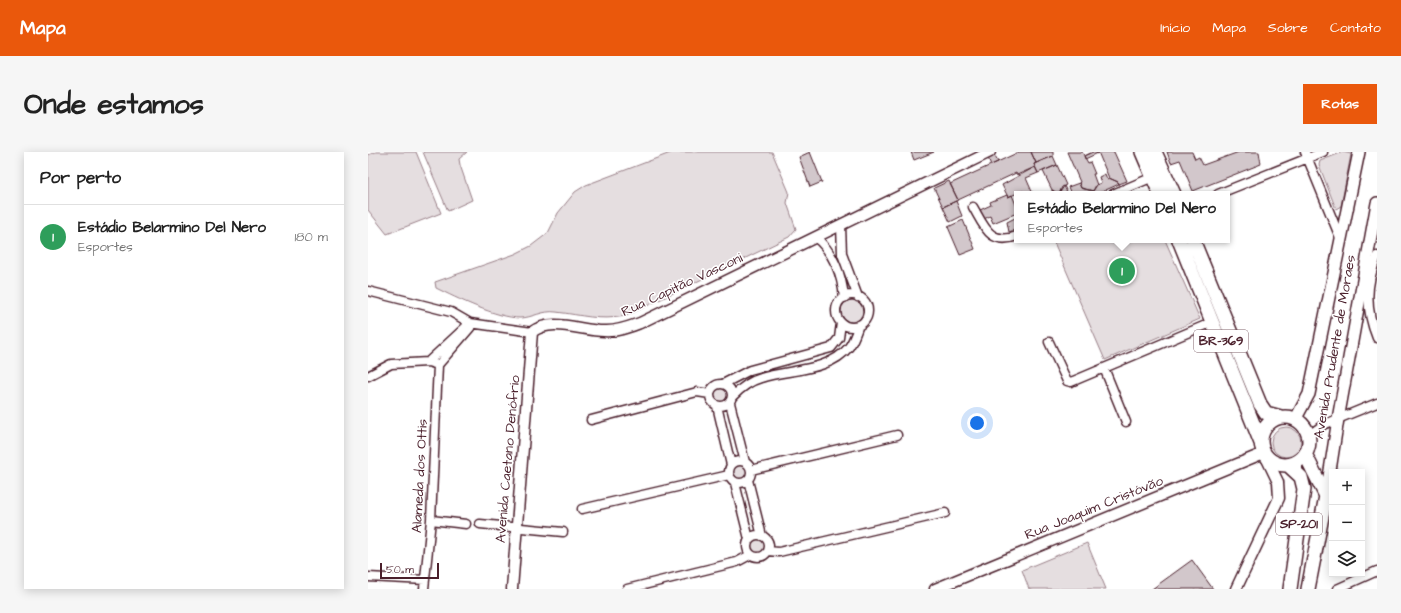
<!DOCTYPE html>
<html lang="pt">
<meta charset="utf-8">
<style>
:root{--surface:#fff;--page:#f6f6f6;--text:#222;--muted:#767676;--line:#e0e0e0;--accent:#ea580c}
body{margin:0;font-family:"Architects Daughter",sans-serif;background:var(--page);color:var(--text)}
.controls{position:absolute;right:12px;bottom:12px;display:grid;overflow:hidden;border-radius:0px;box-shadow:0 2px 10px #0003}
.controls button{width:36px;height:36px;display:grid;place-items:center;padding:0;border:0;border-bottom:1px solid var(--line);background:var(--surface);color:var(--text);font:20px sans-serif}
.scale{position:absolute;left:12px;bottom:10px;width:59px;box-sizing:border-box;padding-left:4px;border:2px solid #4a1f2b;border-top:0;font-size:11px;line-height:14px;white-space:nowrap;color:#4a1f2b;-webkit-text-stroke:3px #fff;paint-order:stroke}
.you{position:absolute;left:609px;top:271px;width:14px;height:14px;margin:-10px;border:3px solid #fff;border-radius:50%;background:#1a73e8;box-shadow:0 0 0 6px #1a73e833}
.badge{display:grid;place-items:center;width:26px;height:26px;border-radius:50%;background:var(--accent);color:#fff;font-size:13px;font-weight:700}
.pin{position:absolute;translate:-50% -50%;border:2px solid #fff;box-shadow:0 1px 4px #0006}
.popup{position:absolute;left:646px;top:39px;width:216px;height:52px;box-sizing:border-box;display:grid;place-content:center;border-radius:0px;background:var(--surface);filter:drop-shadow(0 1px 3px #0005);font-size:13px;white-space:nowrap;color:var(--muted)}
.popup b{font-size:15px;color:var(--text)}
.popup::after{content:'';position:absolute;left:50%;top:100%;margin-left:-8px;border:8px solid transparent;border-top-color:var(--surface)}
.list{margin:0;padding:0;list-style:none}
h2{display:flex;justify-content:space-between;align-items:center;height:52px;margin:0;padding:0 16px;font-size:17px}
h2 small{font-size:13px;font-weight:400;color:var(--muted)}
.list li{display:grid;grid-template-columns:26px 1fr auto;gap:12px;align-items:center;box-sizing:border-box;height:64px;padding:0 16px;border-top:1px solid var(--line)}
.list b{display:block;font-size:15px;white-space:nowrap}
.list p{margin:0;font-size:13px;white-space:nowrap;color:var(--muted)}
.list em{font-size:13px;font-style:normal;color:var(--muted)}
.icon{flex:none;width:22px;height:22px;fill:none;stroke:currentColor;stroke-width:2;stroke-linecap:round;stroke-linejoin:round}
.map{position:relative;flex:none;width:1009px;height:437px;overflow:hidden;border-radius:0px}
header{display:flex;align-items:center;gap:24px;box-sizing:border-box;height:56px;padding:0 20px;background:var(--accent);color:#fff}
header strong{font-size:19px}
nav{display:flex;gap:22px;margin-inline-start:auto;font-size:14px}
.intro{display:flex;align-items:center;justify-content:space-between;box-sizing:border-box;height:96px;padding:0 24px}
h1{margin:0;font-size:28px}
.button{padding:10px 18px;border-radius:0px;background:var(--accent);color:#fff;font-size:14px;font-weight:700}
main{display:flex;gap:24px;padding:0 24px}
aside{flex:1;background:var(--surface);border-radius:0px;box-shadow:0 2px 10px #0003}
.map>svg:first-child{display:block}
</style>
<header>
<strong>Mapa</strong>
<nav><a>Início</a><a>Mapa</a><a>Sobre</a><a>Contato</a></nav>
</header>
<div class="intro"><h1>Onde estamos</h1><a class="button">Rotas</a></div>
<main>
<aside>
<h2>Por perto<small></small></h2>
<ul class="list">
<li><span class="badge" style="background:#2e9e5b">1</span><div><b>Estádio Belarmino Del Nero</b><p>Esportes</p></div><em>180 m</em></li>
</ul>
</aside>
<div class="map">
<svg width="1009" height="437" viewBox="0 0 1009 437">
<rect width="100%" height="100%" fill="#fff"/>
<filter id="ink" filterUnits="userSpaceOnUse"><feTurbulence type="fractalNoise" baseFrequency=".025" numOctaves="2"/><feDisplacementMap in="SourceGraphic" scale="8" xChannelSelector="R" yChannelSelector="G"/><feConvolveMatrix kernelMatrix="1 2 1 2 8 2 1 2 1" color-interpolation-filters="sRGB"/></filter>
<g filter="url(#ink)">
<path fill="#e5dee0" stroke="#987e86" d="M8 0H48L73 61 19 82 0 58V3Z
M55 0H99L91 7 92 13 104 48 80 59Z
M305 0H404L421 40 419 51 428 77 421 85 258 164C230 169 215 163 188 160 175 158 164 166 152 166 129 166 88 146 68 136L67 130 147 102 163 94 180 81 190 61 207 40 218 33Z
M975 0 983 2 973 54 968 57 951 13 952 9Z
M685 88H797L832 167 737 208Z
M473 159a11 11 0 1 1 22 0a11 11 0 1 1-22 0Z
M346 243a7 7 0 1 1 14 0a7 7 0 1 1-14 0Z
M903 290a15 15 0 1 1 30 0a15 15 0 1 1-30 0Z
M365 320a7 7 0 1 1 14 0a7 7 0 1 1-14 0Z
M383 394a7 7 0 1 1 14 0a7 7 0 1 1-14 0Z
M719 391 738 437H661L654 418Z"/>
<path fill="#d2c7cb" stroke="#4a1f2b" d="M442 0 454 30 442 35 431 5Z
M543 0H566L546 8Z
M651 0H663L668 11 666 12 667 15 649 23 648 21 590 48 582 32Z
M663 0H685V4L668 11Z
M699 0H714L720 11 722 10 727 22H725L729 33 725 39 713 36 711 31 712 30Z
M725 0 730 1 717 7 716 4Z
M730 0H746L759 29 751 32 750 30 741 26Z
M799 0H824L827 7 831 5 835 13 871 0H891L893 12 825 39 812 8 803 11Z
M626 3 630 10 623 13 620 6Z
M685 4 689 13 670 21 666 12Z
M689 13 698 33 694 35 691 42 684 38 675 19Z
M667 15 670 21 658 26 665 42H657L655 39 640 45 634 33Z
M737 22 739 27 741 26 750 30 751 32 729 42H703L700 35 711 31 713 36 725 39 728 33 733 31 731 25Z
M581 29 590 48 575 55 566 36Z
M696 34 700 42H684V38L691 42Z
M639 43 640 45 644 43 649 55V61L625 71 622 64 616 67 612 58 623 53 622 50Z
M588 49 594 64 582 70 575 55Z
M649 65V77L641 80 639 70Z
M595 68 607 97 592 103 580 75Z
M824 408 845 437H784Z"/>
<g fill="none" stroke-linecap="round" stroke-linejoin="round">
<defs>
<path id="minor" d="M937 0 973 88
M745 42 785 25
M850 42 955 0
M605 55C616 74 622 94 649 84
M473 73 474 102 490 145
M447 85C465 99 474 123 476 146
M1009 104C998 133 997 156 1009 186
M0 139 83 160 102 171 164 180
M468 159a16 16 0 1 1 32 0a16 16 0 1 1-32 0Z
M681 190 699 229 703 230 845 170
M60 210 102 171
M70 213 102 176
M736 216 758 270
M0 224 23 212 60 210 70 213
M342 243a11 11 0 1 1 22 0a11 11 0 1 1-22 0Z
M355 232 382 218 463 196 471 186 473 171
M365 244C373 236 382 229 393 226 421 217 461 220 481 195 486 188 488 180 491 173
M362 251 377 310
M349 254 363 313
M223 268 329 240 342 242
M940 284 955 273 1009 251
M361 320a11 11 0 1 1 22 0a11 11 0 1 1-22 0Z
M383 318 529 283
M380 328 394 384
M367 331 381 387
M214 357 361 323
M63 368 98 372
M112 372 195 380
M379 394a11 11 0 1 1 22 0a11 11 0 1 1-22 0Z
M400 399 411 400 577 361
M0 425 57 428
M56 437 63 368 70 213
M259 437 369 410 382 403
M969 437 1009 419"/>
<path id="tertiary" d="M144 437 164 180C184 165 213 179 236 179 248 180 261 175 272 171L622 0
M567 437 896 301
M868 437 911 346 910 330 897 303"/>
<path id="secondary" d="M927 268 941 242 991 0
M958 344 970 267 1009 51"/>
<path id="primary" d="M774 0 792 42
M787 0 806 42
M811 88 893 291
M825 88 892 252 898 261 913 265
M893 289a24 24 0 1 1 48 0a24 24 0 1 1-48 0Z
M937 302 958 344 940 437
M920 313 933 325 936 337 922 437"/>
</defs>
<use href="#minor" stroke="#4a1f2b" stroke-width="11"/>
<use href="#tertiary" stroke="#4a1f2b" stroke-width="13"/>
<use href="#secondary" stroke="#4a1f2b" stroke-width="14"/>
<use href="#primary" stroke="#4a1f2b" stroke-width="16"/>
<use href="#minor" stroke="#fff" stroke-width="8"/>
<use href="#tertiary" stroke="#fff" stroke-width="10"/>
<use href="#secondary" stroke="#fff" stroke-width="11"/>
<use href="#primary" stroke="#fff" stroke-width="13"/>
</g>
</g>
<g text-anchor="middle" dominant-baseline="central" stroke-width="3" stroke-linejoin="round" paint-order="stroke">
<g fill="#fff" stroke="#80626b" stroke-width="1">
<rect x="826" y="178" width="54" height="22" rx="3"/>
<rect x="908" y="361" width="46" height="22" rx="3"/>
</g>
<g font-size="13" font-weight="bold" fill="#4a1f2b">
<text x="853" y="189">BR-369</text>
<text x="931" y="372">SP-201</text>
</g>
<g font-size="14" fill="#4a1f2b" stroke="#fff">
<text transform="translate(314 133) rotate(-25)">Rua Capitão Vasconi</text>
<text transform="translate(967 195) rotate(-80)">Avenida Prudente de Moraes</text>
<text transform="translate(140 307) rotate(-85)">Avenida Caetano Denófrio</text>
<text transform="translate(52 324) rotate(-87)">Alameda dos Ottis</text>
<text transform="translate(726 356) rotate(-22)">Rua Joaquim Cristóvão</text>
</g>
</g>
</svg>
<div class="controls">
<button>+</button>
<button>−</button>
<button><svg class="icon" aria-label="layers" viewBox="0 0 24 24"><path d="M12 4l9 5-9 5-9-5zM3 14l9 5 9-5"/></svg></button>
</div>
<div class="scale">50 m</div>
<div class="you"></div>
<div class="pin badge" style="left:754px;top:119px;background:#2e9e5b">1</div>
<div class="popup"><b>Estádio Belarmino Del Nero</b>Esportes</div>
</div>
</main>
